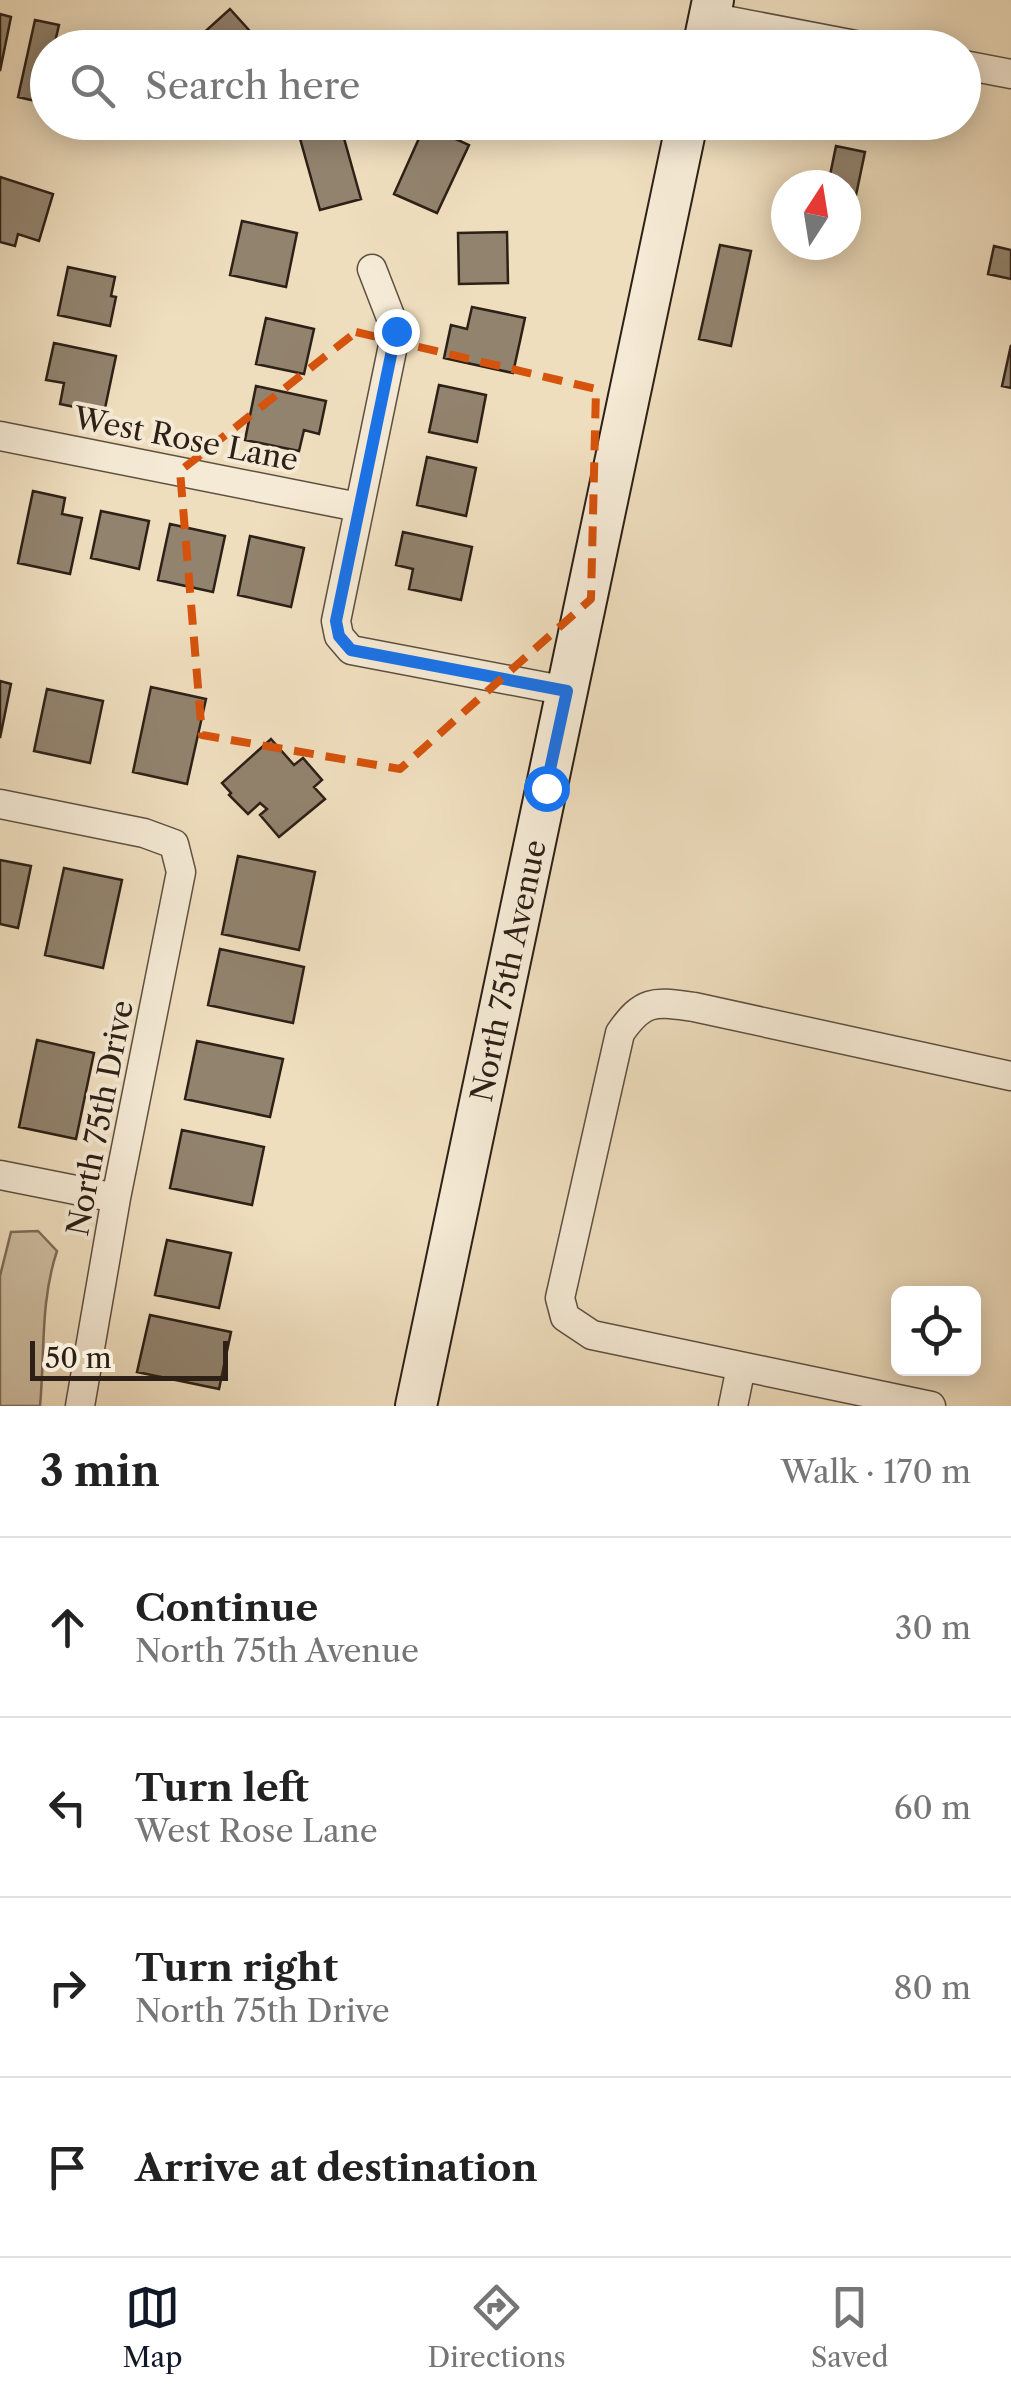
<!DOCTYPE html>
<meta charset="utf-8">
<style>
:root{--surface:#fff;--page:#f6f6f6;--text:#222;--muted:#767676;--line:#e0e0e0;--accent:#111827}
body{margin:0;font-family:"Libre Caslon Text",serif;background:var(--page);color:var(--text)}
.controls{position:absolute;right:30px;bottom:30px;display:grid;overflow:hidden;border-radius:15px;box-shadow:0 5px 25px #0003}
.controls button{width:90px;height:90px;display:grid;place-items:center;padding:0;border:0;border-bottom:2px solid var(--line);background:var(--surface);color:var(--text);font:50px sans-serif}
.compass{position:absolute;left:771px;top:170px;width:90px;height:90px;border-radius:50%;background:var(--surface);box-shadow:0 5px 25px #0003;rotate:12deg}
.scale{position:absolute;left:30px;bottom:25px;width:198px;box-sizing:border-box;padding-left:10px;border:5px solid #2d2017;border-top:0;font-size:28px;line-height:35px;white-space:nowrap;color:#2d2017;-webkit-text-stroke:8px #f5ead5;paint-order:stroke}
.stop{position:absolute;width:30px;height:30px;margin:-22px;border:8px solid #1a73e8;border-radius:50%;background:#fff}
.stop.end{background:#1a73e8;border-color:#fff;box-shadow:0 2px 10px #0008}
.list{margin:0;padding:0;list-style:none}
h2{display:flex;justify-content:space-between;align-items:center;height:130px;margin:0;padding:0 40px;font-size:42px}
h2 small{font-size:32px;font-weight:400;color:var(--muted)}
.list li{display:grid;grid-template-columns:65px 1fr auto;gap:30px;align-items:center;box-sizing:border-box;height:180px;padding:0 40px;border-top:2px solid var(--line)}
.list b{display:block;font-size:38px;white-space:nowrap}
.list p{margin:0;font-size:32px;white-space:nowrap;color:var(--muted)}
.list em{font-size:32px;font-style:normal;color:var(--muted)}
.icon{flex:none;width:55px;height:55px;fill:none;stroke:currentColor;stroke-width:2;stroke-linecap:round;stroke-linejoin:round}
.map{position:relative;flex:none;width:1011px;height:1406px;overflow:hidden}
.search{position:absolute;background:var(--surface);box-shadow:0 5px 25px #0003;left:30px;right:30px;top:30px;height:110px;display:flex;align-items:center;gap:25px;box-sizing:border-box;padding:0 35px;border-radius:55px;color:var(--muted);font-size:38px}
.sheet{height:850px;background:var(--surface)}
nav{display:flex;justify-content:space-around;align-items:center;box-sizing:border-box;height:140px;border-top:2px solid var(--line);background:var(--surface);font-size:28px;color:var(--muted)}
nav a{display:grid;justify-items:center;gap:5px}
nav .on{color:var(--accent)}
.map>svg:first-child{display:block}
</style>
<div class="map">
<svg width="1011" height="1406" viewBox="0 0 1011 1406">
<rect width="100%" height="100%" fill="#efdebe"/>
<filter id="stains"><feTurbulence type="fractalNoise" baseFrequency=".002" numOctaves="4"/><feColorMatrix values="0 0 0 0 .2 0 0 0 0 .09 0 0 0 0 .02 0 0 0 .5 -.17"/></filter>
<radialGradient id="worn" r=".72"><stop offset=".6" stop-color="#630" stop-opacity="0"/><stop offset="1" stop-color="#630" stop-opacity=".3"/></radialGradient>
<path fill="#cebea2" stroke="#7e6f5c" stroke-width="2.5" d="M38 1231 57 1251C40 1302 45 1353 40 1406H0V1276L11 1232Z"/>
<path fill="#92836e" stroke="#2d2017" stroke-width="2.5" d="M230 9 265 48H190L189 46Z
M0 14 11 17 0 71Z
M35 20 59 25 55 42 76 46 48 48V104L18 97Z
M340 124 361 199 320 210 299 135Z
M425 125 469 145 437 213 394 194Z
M836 146 865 152 846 243V185H828Z
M0 177 53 194 39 241 18 234 15 246 0 242Z
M242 221 297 233 286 287 230 275Z
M507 232 508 283 459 284 458 233Z
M720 245 751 251 731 346 699 339Z
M994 246 1011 250V279L988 274Z
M68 267 115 277 111 296 116 297 110 326 58 315Z
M472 307 525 318 513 373 444 358 451 325 467 329Z
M266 318 314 329 304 374 256 364Z
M54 343 116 356 104 413 60 404 64 383 46 380Z
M1011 345V388L1002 386Z
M439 385 486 395 477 442 429 432Z
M256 386 326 401 319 434 304 430 299 451 245 440Z
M427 457 476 468 466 516 417 505Z
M33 491 65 498 62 514 82 518 70 574 18 563Z
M101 511 149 521 139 569 91 558Z
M170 524 225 536 213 592 158 580Z
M403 532 472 547 461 600 409 589 413 569 396 565Z
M250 536 304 548 291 607 238 595Z
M0 681 11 684 0 738Z
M151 687 206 699 187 784 133 772Z
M47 689 103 701 90 763 34 751Z
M271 739 294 765 303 758 322 780 314 787 325 799 279 837 260 815 267 809 260 803 248 814 229 795 231 793 222 783Z
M238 856 315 872 299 950 222 934Z
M0 860 31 866 18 928 0 924Z
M64 868 122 880 103 968 45 955Z
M220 949 304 967 293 1023 208 1005Z
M37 1040 94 1053 76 1139 19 1127Z
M197 1041 283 1059 270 1117 185 1099Z
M182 1130 264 1147 252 1205 170 1188Z
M167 1240 231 1253 219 1308 155 1295Z
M150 1315 231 1332 219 1389 137 1372Z"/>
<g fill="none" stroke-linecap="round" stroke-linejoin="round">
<defs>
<path id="minor" d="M709 17 871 48
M964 65 1011 74
M372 269 396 331 336 621 339 636 351 650 567 691
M0 436 358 507
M0 804 144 833 174 844 181 872 116 1198 80 1406
M0 1175 116 1198
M733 1406 741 1367
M931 1406 592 1335 565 1317 560 1298 620 1033C644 998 656 1002 694 1007L1011 1076"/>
<g id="secondary">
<path d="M703 48 713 0"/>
<path id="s1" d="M416 1406 687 122"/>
</g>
</defs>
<use href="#minor" stroke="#5e5041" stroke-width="31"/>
<use href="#secondary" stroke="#2d2017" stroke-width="44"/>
<use href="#minor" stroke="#f5ead5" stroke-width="28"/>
<use href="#secondary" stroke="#f5ead5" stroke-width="40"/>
</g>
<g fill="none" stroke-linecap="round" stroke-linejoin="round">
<path stroke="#1a73e8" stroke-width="12" d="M396 331 336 621 339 636 351 650 567 691 546 788"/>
</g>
<path fill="none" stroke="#d5530d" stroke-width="8" stroke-dasharray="20 12" stroke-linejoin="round" d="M356 332 596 389 591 599 400 769 202 735 180 471Z"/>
<g text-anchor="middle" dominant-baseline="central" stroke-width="8" stroke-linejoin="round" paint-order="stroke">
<g font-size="30" fill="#2d2017" stroke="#f5ead5">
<text transform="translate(186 439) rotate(11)">West Rose Lane</text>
<text stroke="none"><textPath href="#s1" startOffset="445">North 75th Avenue</textPath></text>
<text transform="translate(100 1118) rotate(-79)">North 75th Drive</text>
</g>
</g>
<rect width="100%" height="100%" filter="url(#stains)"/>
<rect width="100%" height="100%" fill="url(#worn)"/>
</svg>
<div class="controls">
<button><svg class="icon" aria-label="locate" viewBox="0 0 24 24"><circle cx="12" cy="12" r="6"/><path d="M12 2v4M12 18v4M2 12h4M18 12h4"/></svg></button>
</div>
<svg class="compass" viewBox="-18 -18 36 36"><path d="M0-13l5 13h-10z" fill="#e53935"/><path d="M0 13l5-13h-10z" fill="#767676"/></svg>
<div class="scale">50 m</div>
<div class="stop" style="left:546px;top:788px"></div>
<div class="stop end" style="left:396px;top:331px"></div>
<div class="search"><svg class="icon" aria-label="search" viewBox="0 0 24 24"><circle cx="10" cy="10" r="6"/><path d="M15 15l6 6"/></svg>Search here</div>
</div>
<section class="sheet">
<h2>3 min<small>Walk · 170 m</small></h2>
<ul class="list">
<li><svg class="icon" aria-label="ahead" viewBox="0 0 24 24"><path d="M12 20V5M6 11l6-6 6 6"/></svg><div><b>Continue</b><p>North 75th Avenue</p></div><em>30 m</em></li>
<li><svg class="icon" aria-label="left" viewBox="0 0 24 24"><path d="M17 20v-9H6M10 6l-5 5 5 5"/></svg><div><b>Turn left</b><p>West Rose Lane</p></div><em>60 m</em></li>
<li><svg class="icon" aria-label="right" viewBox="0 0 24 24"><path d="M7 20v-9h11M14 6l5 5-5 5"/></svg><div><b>Turn right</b><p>North 75th Drive</p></div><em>80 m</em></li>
<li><svg class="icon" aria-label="arrive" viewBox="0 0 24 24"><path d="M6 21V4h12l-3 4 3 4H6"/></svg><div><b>Arrive at destination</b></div></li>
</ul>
</section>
<nav>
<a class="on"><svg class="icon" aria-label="map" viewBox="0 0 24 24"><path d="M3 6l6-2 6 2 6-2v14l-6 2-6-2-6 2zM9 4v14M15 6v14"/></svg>Map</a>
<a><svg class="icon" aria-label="directions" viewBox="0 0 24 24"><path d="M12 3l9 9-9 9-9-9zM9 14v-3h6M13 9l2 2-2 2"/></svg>Directions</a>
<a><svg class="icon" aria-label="saved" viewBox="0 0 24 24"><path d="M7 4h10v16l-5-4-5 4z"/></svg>Saved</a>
</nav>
